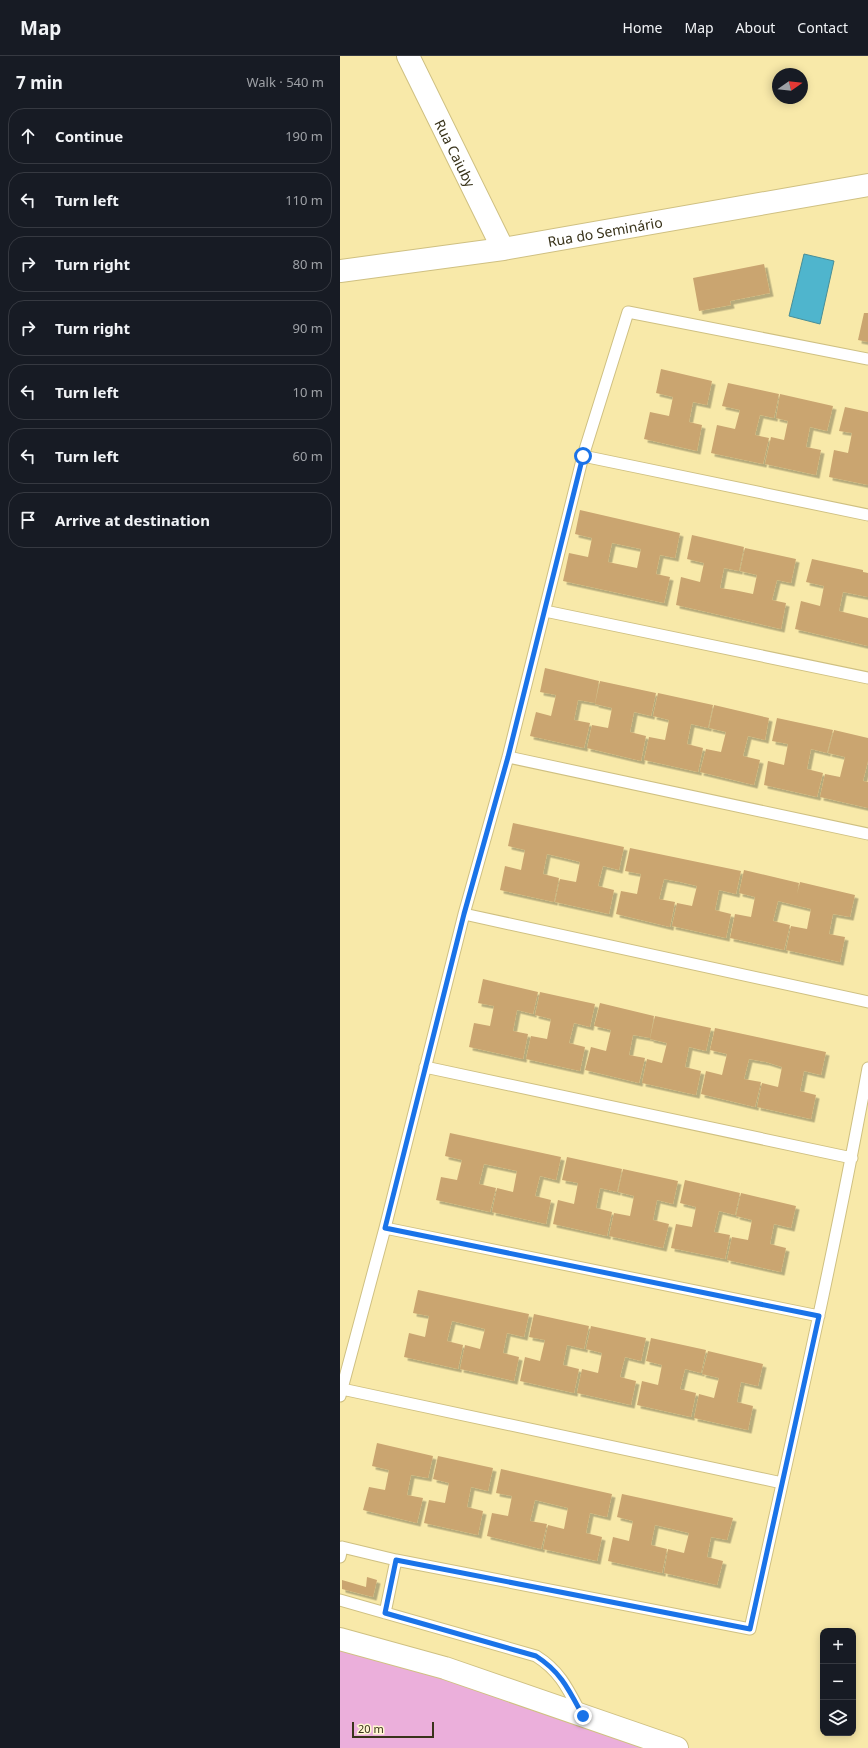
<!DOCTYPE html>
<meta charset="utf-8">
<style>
:root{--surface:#171b24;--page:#242831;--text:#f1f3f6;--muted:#9ea1a6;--line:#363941}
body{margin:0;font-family:"Noto Sans",sans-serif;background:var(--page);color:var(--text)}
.controls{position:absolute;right:12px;bottom:12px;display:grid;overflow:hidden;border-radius:8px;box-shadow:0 2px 10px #0003}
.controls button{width:36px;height:36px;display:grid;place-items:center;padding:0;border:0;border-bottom:1px solid var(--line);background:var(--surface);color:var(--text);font:20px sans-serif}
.compass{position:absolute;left:432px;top:12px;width:36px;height:36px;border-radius:50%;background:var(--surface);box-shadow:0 2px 10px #0003;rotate:76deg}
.scale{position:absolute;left:12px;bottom:10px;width:82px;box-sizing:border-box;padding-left:4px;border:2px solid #39331a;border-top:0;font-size:11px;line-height:14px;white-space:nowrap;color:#39331a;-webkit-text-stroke:3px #fff6d1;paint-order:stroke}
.stop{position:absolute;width:12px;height:12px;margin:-9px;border:3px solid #1a73e8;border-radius:50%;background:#fff}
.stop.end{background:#1a73e8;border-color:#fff;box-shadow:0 1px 4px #0008}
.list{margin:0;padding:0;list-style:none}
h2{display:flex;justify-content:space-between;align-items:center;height:52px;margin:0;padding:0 16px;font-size:17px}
h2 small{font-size:13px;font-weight:400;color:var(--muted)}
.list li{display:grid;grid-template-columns:26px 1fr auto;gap:12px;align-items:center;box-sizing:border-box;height:56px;margin:0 8px 8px;padding:0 8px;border:1px solid var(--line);border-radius:16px}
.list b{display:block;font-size:15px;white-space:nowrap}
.list em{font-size:13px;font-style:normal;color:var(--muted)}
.icon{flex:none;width:22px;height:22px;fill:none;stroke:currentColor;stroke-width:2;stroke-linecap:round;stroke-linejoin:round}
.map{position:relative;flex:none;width:528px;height:1692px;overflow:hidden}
header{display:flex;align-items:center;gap:24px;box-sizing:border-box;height:56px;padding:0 20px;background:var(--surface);border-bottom:1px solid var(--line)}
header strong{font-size:19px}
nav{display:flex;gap:22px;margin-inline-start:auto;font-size:14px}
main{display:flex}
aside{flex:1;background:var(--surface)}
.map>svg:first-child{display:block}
</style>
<header>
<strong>Map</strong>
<nav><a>Home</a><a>Map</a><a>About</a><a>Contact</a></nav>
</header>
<main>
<aside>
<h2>7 min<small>Walk · 540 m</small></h2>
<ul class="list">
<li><svg class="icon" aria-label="ahead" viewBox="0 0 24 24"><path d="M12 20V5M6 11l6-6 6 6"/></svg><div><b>Continue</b></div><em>190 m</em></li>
<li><svg class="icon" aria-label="left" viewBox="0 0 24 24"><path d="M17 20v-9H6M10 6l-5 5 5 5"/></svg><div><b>Turn left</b></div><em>110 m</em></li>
<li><svg class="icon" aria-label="right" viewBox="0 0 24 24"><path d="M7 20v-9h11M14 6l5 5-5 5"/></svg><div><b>Turn right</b></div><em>80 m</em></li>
<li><svg class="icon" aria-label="right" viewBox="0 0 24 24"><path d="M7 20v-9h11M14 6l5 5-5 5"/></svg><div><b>Turn right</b></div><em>90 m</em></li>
<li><svg class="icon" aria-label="left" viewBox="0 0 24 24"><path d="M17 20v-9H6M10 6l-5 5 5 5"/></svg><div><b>Turn left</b></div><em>10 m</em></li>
<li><svg class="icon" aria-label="left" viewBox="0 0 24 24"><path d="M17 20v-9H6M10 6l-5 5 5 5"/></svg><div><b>Turn left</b></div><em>60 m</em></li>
<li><svg class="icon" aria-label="arrive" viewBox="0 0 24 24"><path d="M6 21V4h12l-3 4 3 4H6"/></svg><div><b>Arrive at destination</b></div></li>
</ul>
</aside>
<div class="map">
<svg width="528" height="1692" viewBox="0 0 528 1692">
<defs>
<filter id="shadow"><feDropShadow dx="3.5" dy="3.5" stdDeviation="0" flood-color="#0004"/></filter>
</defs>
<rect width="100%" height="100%" fill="#f8e9a9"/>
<path fill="#ebafdb" d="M0 1591 92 1617 313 1692H0Z"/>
<path fill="#4fb5cd" stroke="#488e97" d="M464 198 494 205 480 268 449 260Z"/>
<path fill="#caa570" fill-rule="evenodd" filter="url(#shadow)" d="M424 208 430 237 390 245 391 249 359 255 353 222Z
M524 257H528V286L518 284Z
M321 313 372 325 367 349 353 346 349 366 362 369 357 395 304 383 310 356 329 360 333 341 316 337Z
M388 327 439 338 434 362 420 359 415 379 429 382 423 408 371 397 377 369 395 373 400 354 382 350Z
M440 338 493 350 487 375 470 371 466 391 481 394 476 419 425 408 431 381 444 384 448 365 436 362Z
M505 351 528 356V429L489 421 494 394 508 397 512 377 499 375Z
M240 454 340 477 335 502 320 499 316 518 330 521 324 547 223 525 229 497 248 501 252 482 235 478ZM272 487 301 493 297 512 268 506Z
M352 479 404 491 399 515 384 512 380 532 394 534 392 541 394 534 413 538 417 519 400 515 405 492 456 503 451 527 437 524 432 544 446 547 441 573 336 549 341 521 360 526 364 507 347 503Z
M472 503 523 514V516L528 517V541L503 536 499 555 528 562V590L455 573 461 545 480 550 484 530 466 526Z
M205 612 259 625 255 647 238 644 234 664 250 667 244 692 190 680 196 656 211 660 216 639 200 636Z
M260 625 316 637 311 660 294 656 290 676 306 680 301 705 247 692 252 669 268 672 272 652 255 648Z
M318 637 373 649 368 672 351 668 347 688 363 692 358 716 304 704 309 681 325 684 329 664 313 660Z
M374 649 429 662 425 684 408 680 403 700 420 704 414 729 360 716 366 693 381 696 386 676 369 672Z
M437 662 493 674 487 697 471 693 467 713 483 717 477 741 424 729 428 705 444 709 448 688 432 685Z
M494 674 528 682V705L523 725 528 726V752L480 741 485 718 500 721 505 701 488 697Z
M173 767 284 791 279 814 263 810 258 830 274 834 269 858 215 846 220 823 236 826 240 806 224 802 207 798 203 818 219 822 214 846 160 834 165 810 181 814 185 794 168 790Z
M290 792 401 815 396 838 379 834 375 854 391 858 386 882 332 870 337 847 352 850 357 830 340 826 324 823 319 843 335 846 330 871 276 858 281 835 297 838 301 818 285 815Z
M404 814 459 827 457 838 460 826 515 839 510 861 493 858 489 878 505 881 500 906 446 894 451 870 467 873 471 853 438 845 433 865 450 869 444 894 390 882 395 858 411 861 415 841 399 837Z
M143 923 198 936 193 958 177 954 173 975 188 978 183 1003 129 991 134 967 150 970 154 950 138 947Z
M200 936 255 948 250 971 234 967 229 987 245 991 240 1015 186 1003 191 980 207 983 211 963 195 959Z
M260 947 314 960 310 982 293 979 289 999 305 1002 299 1027 245 1014 251 991 266 995 271 974 254 970Z
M315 960 371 972 366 995 349 991 345 1011 361 1015 356 1039 302 1027 307 1003 322 1007 327 987 310 983Z
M375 972 486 996 481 1019 464 1015 460 1035 476 1039 471 1063 417 1051 422 1027 438 1031 442 1011 426 1006 409 1003 404 1023 421 1026 415 1051 361 1038 366 1015 382 1019 387 998 370 994Z
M110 1077 221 1101 216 1124 200 1120 195 1140 211 1144 206 1168 152 1156 157 1132 173 1136 177 1115 144 1108 139 1128 156 1132 150 1156 96 1144 101 1121 117 1124 122 1104 105 1100Z
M227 1101 282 1113 277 1136 260 1132 256 1152 272 1156 267 1180 213 1168 218 1144 234 1148 238 1127 222 1124Z
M283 1113 338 1125 333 1148 317 1144 313 1164 329 1168 323 1192 269 1180 274 1157 290 1160 294 1140 278 1136Z
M345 1124 400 1137 395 1159 379 1155 374 1176 390 1179 385 1203 331 1192 336 1168 352 1171 356 1151 340 1147Z
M401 1137 456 1150 451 1172 434 1168 430 1188 446 1192 441 1216 387 1204 392 1181 408 1184 412 1164 396 1160Z
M78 1234 189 1258 184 1281 167 1277 163 1297 179 1301 174 1325 120 1313 125 1289 140 1293 145 1273 112 1265 107 1285 123 1289 118 1313 64 1301 69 1277 85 1281 89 1260 73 1257Z
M194 1258 249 1270 244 1293 227 1289 223 1309 239 1313 234 1337 180 1325 185 1301 200 1305 205 1284 189 1281Z
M251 1270 306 1282 301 1305 285 1301 280 1321 296 1325 291 1349 237 1337 242 1313 258 1317 262 1297 246 1293Z
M311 1282 366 1294 361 1317 345 1313 340 1333 356 1337 351 1361 297 1349 302 1325 318 1329 322 1309 306 1305Z
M368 1295 423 1308 418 1330 401 1326 397 1346 413 1350 408 1374 354 1362 359 1338 374 1342 379 1322 362 1318Z
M37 1387 93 1400 88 1422 71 1419 67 1439 83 1442 77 1467 23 1454 29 1431 45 1434 49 1414 32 1410Z
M98 1400 153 1412 148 1435 131 1431 127 1451 143 1455 138 1479 84 1467 89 1444 105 1447 109 1427 93 1423Z
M161 1413 272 1438 267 1461 250 1457 246 1477 262 1481 257 1505 203 1493 208 1469 224 1473 228 1452 195 1444 190 1465 207 1468 201 1493 147 1480 152 1457 168 1460 172 1440 156 1437Z
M282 1438 393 1462 387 1484 371 1481 367 1501 383 1505 377 1529 324 1517 328 1493 344 1497 349 1477 315 1469 311 1489 327 1493 322 1517 268 1505 273 1481 289 1485 293 1465 277 1461Z
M27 1521 37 1524 33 1541 2 1533V1524L26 1531Z"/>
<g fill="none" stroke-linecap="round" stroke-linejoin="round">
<defs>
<path id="lane" d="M243 400 528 459
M205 555 528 622
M168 701 528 778
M124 858 528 946
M85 1011 512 1102
M45 1172 479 1260
M2 1333 442 1427
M0 1340 45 1172 124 858 168 701 243 400 288 256 528 303
M0 1501 2 1491 56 1504 45 1557
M56 1504 410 1573C451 1386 494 1200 528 1012
M0 1544 196 1600C220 1615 228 1633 241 1658"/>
<g id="street">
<path id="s1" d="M68 0 163 193"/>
</g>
<g id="secondary">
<path id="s2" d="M0 215 163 193 528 129"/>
<path d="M0 1583 105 1612 337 1692"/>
</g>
</defs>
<use href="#lane" stroke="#cfc082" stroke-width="13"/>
<use href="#street" stroke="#cfc082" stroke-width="24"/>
<use href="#secondary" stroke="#cfc082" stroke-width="24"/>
<use href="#lane" stroke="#fff" stroke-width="11"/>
<use href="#street" stroke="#fff" stroke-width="22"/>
<use href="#secondary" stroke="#fff" stroke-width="22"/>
</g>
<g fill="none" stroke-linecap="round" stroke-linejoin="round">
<path stroke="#1a73e8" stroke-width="5" d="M243 1660C229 1634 221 1616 196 1600L45 1557 56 1504 410 1573 479 1260 45 1172 124 858 168 701 243 400"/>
</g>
<g text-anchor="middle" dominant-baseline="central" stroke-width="3.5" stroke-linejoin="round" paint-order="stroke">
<g font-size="14" fill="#39331a" stroke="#fff6d1">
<text stroke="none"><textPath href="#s1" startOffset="108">Rua Caiuby</textPath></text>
<text stroke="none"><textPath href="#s2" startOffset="268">Rua do Seminário</textPath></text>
</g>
</g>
</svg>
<div class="controls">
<button>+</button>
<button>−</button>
<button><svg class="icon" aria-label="layers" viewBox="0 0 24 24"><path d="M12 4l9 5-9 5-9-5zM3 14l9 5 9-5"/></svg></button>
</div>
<svg class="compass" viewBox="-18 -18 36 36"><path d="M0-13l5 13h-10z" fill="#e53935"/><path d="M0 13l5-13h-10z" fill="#9ea1a6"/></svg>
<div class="scale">20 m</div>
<div class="stop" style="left:243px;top:400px"></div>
<div class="stop end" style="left:243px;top:1660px"></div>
</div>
</main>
